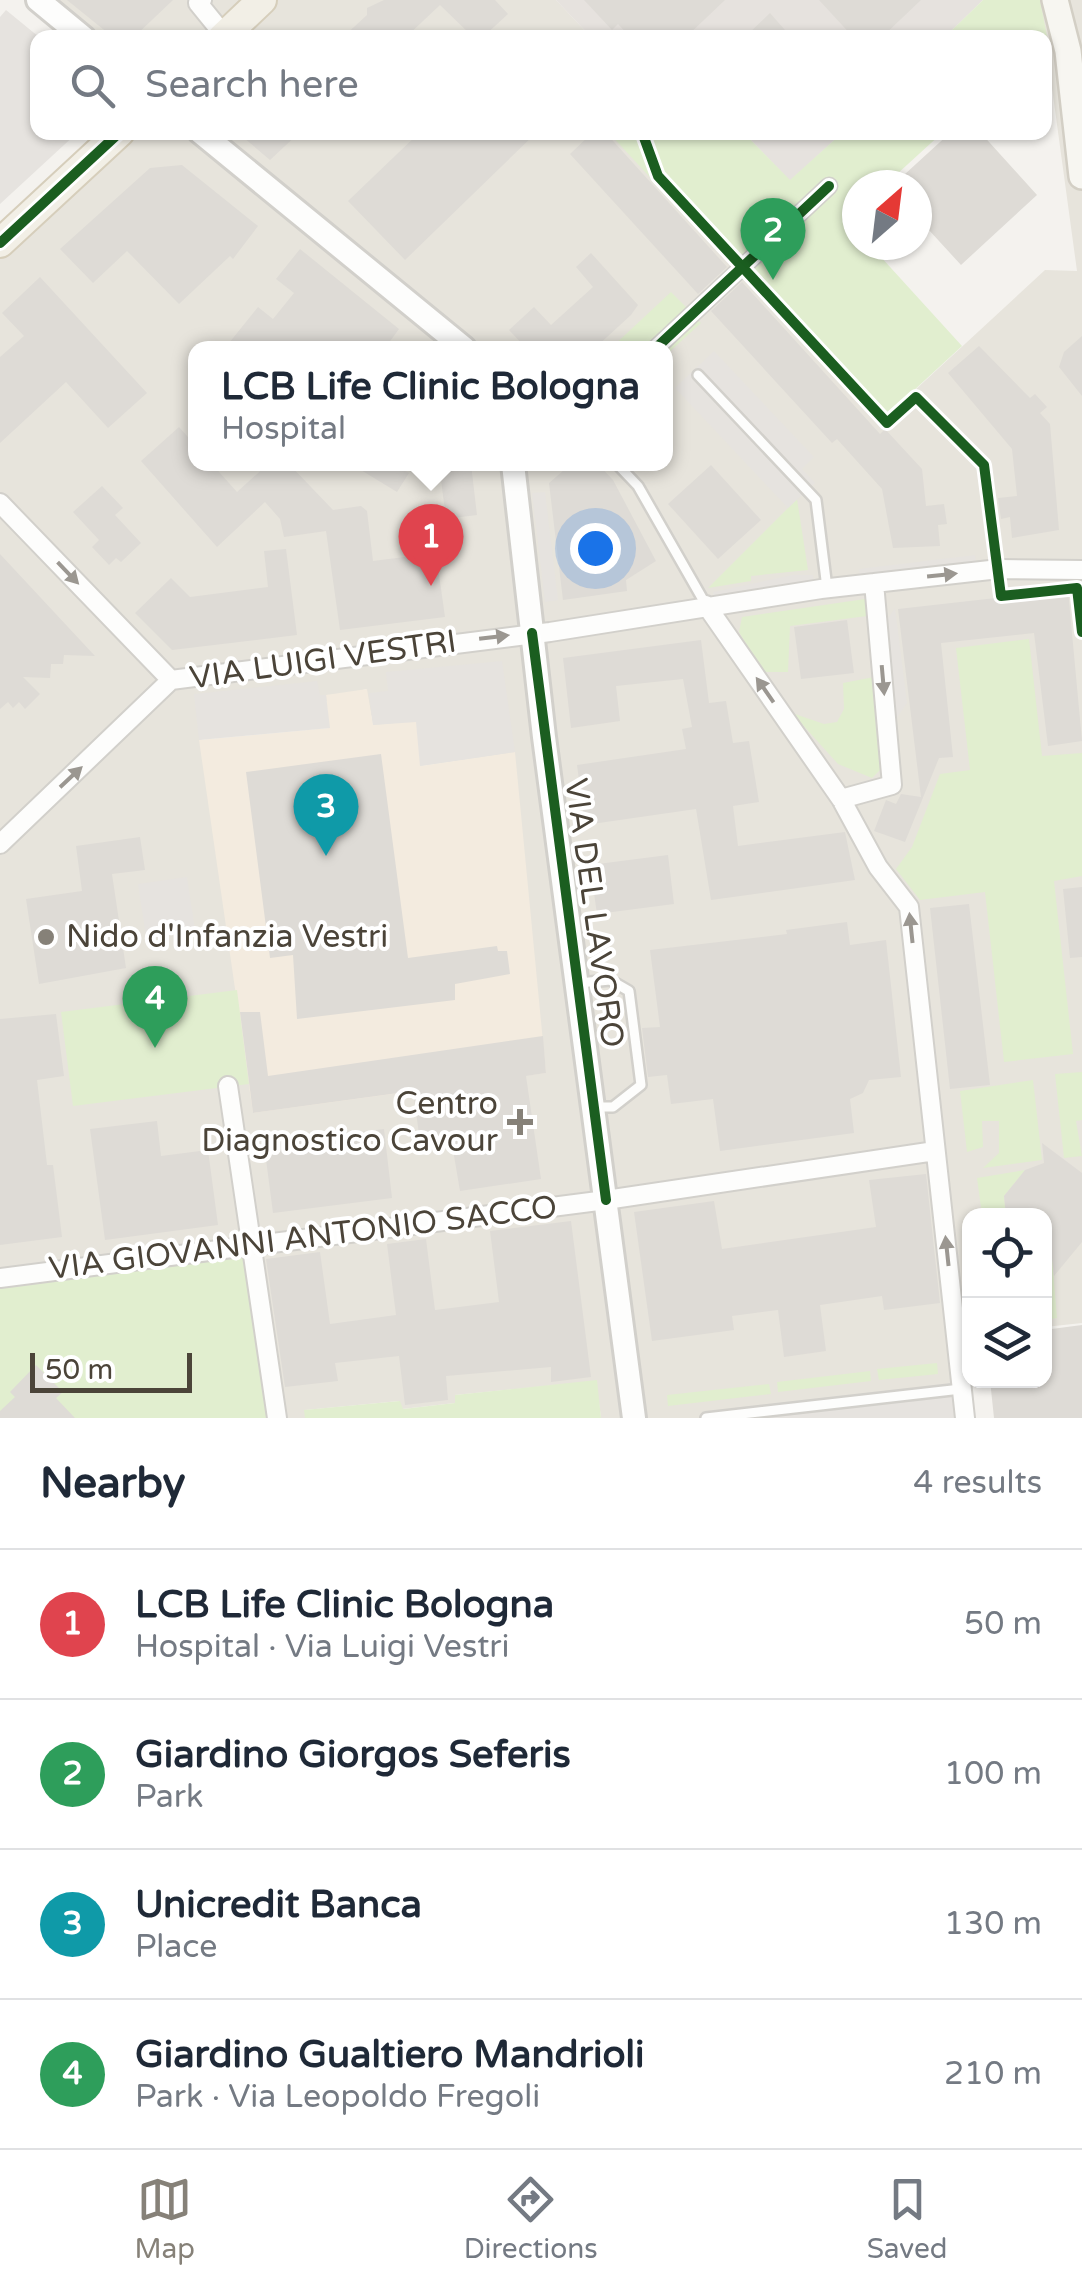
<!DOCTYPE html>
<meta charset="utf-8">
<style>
:root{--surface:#fff;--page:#f6f6f7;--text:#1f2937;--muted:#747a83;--line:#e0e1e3;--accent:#868178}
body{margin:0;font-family:"Varela Round",sans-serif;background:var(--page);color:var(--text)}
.controls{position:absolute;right:30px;bottom:30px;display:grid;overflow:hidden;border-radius:20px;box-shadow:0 2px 8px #0004}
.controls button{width:90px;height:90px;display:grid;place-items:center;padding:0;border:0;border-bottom:2px solid var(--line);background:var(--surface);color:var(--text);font:50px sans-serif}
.compass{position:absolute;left:842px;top:170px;width:90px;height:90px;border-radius:50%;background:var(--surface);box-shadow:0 2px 8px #0004;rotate:28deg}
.scale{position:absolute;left:30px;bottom:25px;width:162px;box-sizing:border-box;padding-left:10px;border:5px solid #4b4439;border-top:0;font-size:28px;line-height:35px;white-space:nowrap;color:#4b4439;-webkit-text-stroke:8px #fff;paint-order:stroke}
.you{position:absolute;left:595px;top:548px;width:35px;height:35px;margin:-25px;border:8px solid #fff;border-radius:50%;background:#1a73e8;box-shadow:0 0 0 15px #1a73e833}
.badge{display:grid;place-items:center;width:65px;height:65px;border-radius:50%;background:var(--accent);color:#fff;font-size:32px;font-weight:700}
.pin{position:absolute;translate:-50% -82px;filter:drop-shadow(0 2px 5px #0008)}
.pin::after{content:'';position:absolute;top:52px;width:35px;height:30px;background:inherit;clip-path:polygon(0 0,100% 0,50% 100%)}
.popup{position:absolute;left:188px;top:341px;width:485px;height:130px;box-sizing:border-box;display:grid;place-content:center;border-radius:20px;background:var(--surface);filter:drop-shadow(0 2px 8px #0005);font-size:32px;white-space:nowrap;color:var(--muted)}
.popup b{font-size:38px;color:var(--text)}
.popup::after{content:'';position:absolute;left:50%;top:100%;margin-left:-20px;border:20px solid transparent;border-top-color:var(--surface)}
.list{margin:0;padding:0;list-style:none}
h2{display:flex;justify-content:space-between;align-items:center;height:130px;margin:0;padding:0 40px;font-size:42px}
h2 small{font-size:32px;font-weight:400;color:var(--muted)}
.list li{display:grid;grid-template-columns:65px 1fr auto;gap:30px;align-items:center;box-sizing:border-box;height:150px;padding:0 40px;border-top:2px solid var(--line)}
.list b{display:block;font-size:38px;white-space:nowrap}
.list p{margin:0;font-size:32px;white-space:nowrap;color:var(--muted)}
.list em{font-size:32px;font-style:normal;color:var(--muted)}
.icon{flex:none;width:55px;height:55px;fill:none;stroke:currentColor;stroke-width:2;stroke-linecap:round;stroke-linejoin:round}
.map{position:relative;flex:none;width:1082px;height:1418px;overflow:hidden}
.search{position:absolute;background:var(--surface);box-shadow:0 2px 8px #0004;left:30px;right:30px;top:30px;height:110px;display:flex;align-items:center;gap:25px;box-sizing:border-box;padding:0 35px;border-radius:20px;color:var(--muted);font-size:38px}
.sheet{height:730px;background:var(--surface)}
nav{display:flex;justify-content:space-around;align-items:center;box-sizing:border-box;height:140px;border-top:2px solid var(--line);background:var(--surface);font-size:28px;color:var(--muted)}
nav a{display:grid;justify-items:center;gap:5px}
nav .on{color:var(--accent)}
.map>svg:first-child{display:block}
</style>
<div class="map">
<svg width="1082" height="1418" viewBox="0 0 1082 1418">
<rect width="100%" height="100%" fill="#f4f2ee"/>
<path fill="#e7e4dc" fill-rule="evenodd" d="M41 0H556L591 37H86Z
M1040 0H1082V1323L1045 1327 1044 1216H970L969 1335 950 1338 958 1418H601L596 1381 455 1395V1403L402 1409 399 1401 305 1410V1418H270L0 1286V243L119 133H625L888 415 1045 270 1077 271ZM196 348H666V464H196ZM366 689 373 725 420 766 514 753 545 1073 200 740Z"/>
<path fill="#f3ebdf" d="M367 689 373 725 417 721 421 766 515 752 546 1073 253 1113 199 740 329 728 326 695Z"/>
<path fill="#e6e2de" d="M556 0H983L944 38 591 37Z
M744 133H842L790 181Z"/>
<path fill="#e1eecf" d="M983 0H1040L1047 36 955 38 949 33Z
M609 133H744L790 180 842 133H942L885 185H857V211L848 220 857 230V245H870L962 346 887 415 750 268 696 319 701 323 666 355V348H611L671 292 688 309 732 266Z
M797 499 808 570 751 576V581L708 588Z
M865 599 867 616 790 626 788 672H763L739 632 742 617Z
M1029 639 1042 756 1082 753V876L1054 881 1073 1054 1004 1062 985 892 920 900 896 869 912 847 940 774 970 770 956 648Z
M874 677 885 765 872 778 838 764 792 713 824 724 837 722 844 709 843 683Z
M237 990 249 1084 73 1106 61 1012Z
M1082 1072V1120L1076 1121 1082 1156 1064 1158 1055 1074Z
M1033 1080 1042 1160 983 1168 999 1153V1121H982L983 1147 967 1152 960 1091Z
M1025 1170 1004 1196 1006 1215H982L977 1178Z
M244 1251 270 1418H0V1287Z
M1044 1257H1052L1057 1318 1045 1320Z
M937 1363 938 1374 879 1380 877 1369Z
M870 1371 871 1381 778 1392 777 1382Z
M597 1380 601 1418H305L304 1410 400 1401 403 1409 455 1403V1395Z
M769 1384 771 1394 668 1406 667 1395Z"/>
<path fill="#e6e3df" d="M6 10 39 37 38 132 77 133 0 204V17Z
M714 351 814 457 802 469 815 483 788 508 675 388Z
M545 492 558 600 545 602 532 493Z
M975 555 976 562 860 575 859 569Z
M793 575H813L814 581 714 598 713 592Z
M895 608 907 703 894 722 886 621Z
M502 661 515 752 420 766 416 722 373 725 369 693 388 691 386 672Z
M317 681 320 695H326L330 728 199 740 194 694Z
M187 877 195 930 146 937 138 884Z
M954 1394 957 1418H764Z"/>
<path fill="#dedbd6" d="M67 0H173L133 38H114Z
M384 0H495L508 14 482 38H474L440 5 405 38H342L367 15V8Z
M584 0H725L685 38H631L618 24 612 30Z
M819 0H921L881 38H854Z
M770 13 792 38H744Z
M237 132H300L270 160Z
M420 132H537L405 260 348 201Z
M593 132H605L727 267 698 294 570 154Z
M951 132H980L1037 195 961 265 917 217V185H893Z
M182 165 258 226 233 259 230 256 179 304 127 251 93 283 60 249 150 168Z
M300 249 399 329 385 348H225L258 307 273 319 294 293 276 279Z
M591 253 638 305 631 315 595 348H526L509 330 534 307 551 325 593 287 576 267Z
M40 277 147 393 108 428 66 382 0 443V357L24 336 2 313Z
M742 282 880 434 885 429 922 469 926 506 944 504 947 524 938 525 940 546 893 548 882 489 837 439 832 443 711 311Z
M1082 336V396L1059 367 1064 352Z
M979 346 1030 398 1035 394 1047 407 1040 413 1050 424 1059 530 1012 538 1010 517 1001 519 998 498 1017 496 1012 449 948 373Z
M179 427 196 446V464H212L237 492 268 464H289L333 510 361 506 367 511 373 561 436 553 445 617 340 630 326 531 284 537 280 519 265 502 217 547 141 461Z
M351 464H394L409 473 397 492Z
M439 464H471L477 515 446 519Z
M571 464H598L613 480 656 561 626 580 627 591 563 600 549 483Z
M711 465 761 520 718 559 668 504Z
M102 486 123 508 115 515 141 543 121 562 116 558 109 565 92 547 99 540 73 512Z
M286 549 297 635 172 650 135 613 171 578 190 597 268 587 264 551Z
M0 554 95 656 64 655 63 664H51L50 678 23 677 40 694 25 709 19 702 13 708 8 702 0 709Z
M1068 590 1082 741 1048 746 1034 633 941 643 953 757 939 758 905 842 874 831 886 800 896 804 901 794 921 797 898 609Z
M847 620 854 673 801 679 794 627Z
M701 640 709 703 726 701 733 743 749 741 759 802 733 806 738 846 845 832 855 880 711 900 696 809 585 825 577 765 686 749 682 729 692 727 683 679 616 686 620 721 571 728 563 658Z
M381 754 408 958 497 946 498 951H507L510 974 455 984V1000L297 1019 293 955 270 958 246 772Z
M140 837 145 870 112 874 126 968 39 984 26 899 82 891 76 846Z
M668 855 674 904 597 914 590 865Z
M1082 887V957L1070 958 1063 889Z
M969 904 990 1085 950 1089 930 908Z
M847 922 850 945 886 940 901 1077 869 1080 863 1093 850 1099 854 1133 720 1151 713 1099 671 1104 667 1075 648 1077 642 1028 660 1027 650 950 787 934 786 930Z
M240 1012H260L268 1076 543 1036 546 1073 526 1076 541 1179 460 1191 452 1144 421 1148 413 1091 253 1113Z
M56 1014 64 1076 37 1080 47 1165H53L62 1237 0 1245V1019Z
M157 1121 161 1156 208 1150 218 1225 105 1240 90 1129Z
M384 1129 392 1198 273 1213 264 1144Z
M1042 1143 1082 1173V1242L1054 1276 1052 1257H1044V1216H1006L1004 1196 1025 1170 1044 1163Z
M926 1174 940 1303 884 1310 882 1296 820 1305 826 1351 784 1357 778 1310 732 1316 734 1330 652 1341 634 1212 714 1201 722 1249 876 1227 869 1180Z
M571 1221 591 1377 551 1382V1367L446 1376 448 1400 405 1405 399 1356 335 1363 338 1381 285 1387 266 1259 320 1252 330 1324 396 1315 387 1244 426 1239 435 1310 499 1302 490 1231Z
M1082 1325V1418H994L990 1380H1044V1330Z
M36 1365 63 1392 56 1398 75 1418H0V1411L15 1397 10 1392Z"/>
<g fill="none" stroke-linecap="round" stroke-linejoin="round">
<defs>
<path id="service" d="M698 375 816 500 827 588
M617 464 638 486 706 605
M579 983 610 980 629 991 641 1085 613 1107H595
M706 1418 961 1389"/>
<path id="pedestrian" d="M656 348 829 186"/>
<path id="minor" d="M202 0 198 3 224 35
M0 503 171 680
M706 605 841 799 878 867 909 907 965 1418
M841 799 892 785 874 583
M0 844 171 680 550 632 821 589 999 569 1082 570
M228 1086 277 1418
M0 1278 606 1200 935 1151"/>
<path id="tertiary" d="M38 0 84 38
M200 132 464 348
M513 464 544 737 634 1418"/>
<path id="secondary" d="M1055 0 1068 51 1082 176"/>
<path id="primary" d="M222 38 262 0
M0 243 120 132"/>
</defs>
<use href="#service" stroke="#d2d0cb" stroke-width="14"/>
<use href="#pedestrian" stroke="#d2d0cb" stroke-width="19"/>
<use href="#minor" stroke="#d2d0cb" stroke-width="22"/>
<use href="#tertiary" stroke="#d2d0cb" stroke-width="28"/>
<use href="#secondary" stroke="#d3cfc5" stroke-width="30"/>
<use href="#primary" stroke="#d6cebb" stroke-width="32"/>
<use href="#service" stroke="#fdfdfc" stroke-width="9"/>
<use href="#pedestrian" stroke="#fdfdfc" stroke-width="14"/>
<use href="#minor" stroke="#fdfdfc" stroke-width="18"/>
<use href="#tertiary" stroke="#fdfdfc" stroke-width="22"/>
<use href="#secondary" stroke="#f7f6f1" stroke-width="25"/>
<use href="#primary" stroke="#f2efe6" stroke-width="28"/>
<defs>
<path id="cycleway" d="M642 132 658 176 887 423 916 397 984 465 1001 596 1077 588 1082 632
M0 243 120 132
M656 348 829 186
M532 633 606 1200"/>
</defs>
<use href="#cycleway" stroke="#fff" stroke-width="16"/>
<use href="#cycleway" stroke="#1b5e20" stroke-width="10"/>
</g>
<defs><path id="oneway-solid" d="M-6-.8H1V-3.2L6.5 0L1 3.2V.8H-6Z" transform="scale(2.5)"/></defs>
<g fill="#9b9791">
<use href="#oneway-solid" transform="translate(68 573) rotate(46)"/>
<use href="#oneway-solid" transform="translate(942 575) rotate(-6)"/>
<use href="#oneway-solid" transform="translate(494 637) rotate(-7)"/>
<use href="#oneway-solid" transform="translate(883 680) rotate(85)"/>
<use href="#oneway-solid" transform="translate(765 690) rotate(-125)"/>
<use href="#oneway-solid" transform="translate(71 777) rotate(-43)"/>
<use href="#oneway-solid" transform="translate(911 928) rotate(-96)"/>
<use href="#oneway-solid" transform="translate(947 1251) rotate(-96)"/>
</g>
<g fill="#868178" stroke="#fff" stroke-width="4">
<circle cx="46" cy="937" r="10"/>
<path d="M515 1107h10v10h10v10h-10v10h-10v-10h-10v-10h10z"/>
</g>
<g text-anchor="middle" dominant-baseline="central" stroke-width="8" stroke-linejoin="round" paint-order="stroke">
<g font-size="32" fill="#4b4439" stroke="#fff">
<text transform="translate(323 660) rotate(-8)">VIA LUIGI VESTRI</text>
<text transform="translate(594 913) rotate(82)">VIA DEL LAVORO</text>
<text transform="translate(303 1238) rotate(-7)">VIA GIOVANNI ANTONIO SACCO</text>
</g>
<g font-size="32" fill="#4b4439" stroke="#fff" text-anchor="start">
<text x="66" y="937">Nido d'Infanzia Vestri</text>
<text x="498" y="1104" text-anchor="end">Centro<tspan x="498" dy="37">Diagnostico Cavour</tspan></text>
</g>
</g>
</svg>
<div class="controls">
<button><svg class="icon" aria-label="locate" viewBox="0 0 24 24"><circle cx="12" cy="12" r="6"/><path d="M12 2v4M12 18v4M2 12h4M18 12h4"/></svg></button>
<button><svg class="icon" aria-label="layers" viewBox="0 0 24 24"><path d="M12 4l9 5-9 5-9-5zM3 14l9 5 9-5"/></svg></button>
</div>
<svg class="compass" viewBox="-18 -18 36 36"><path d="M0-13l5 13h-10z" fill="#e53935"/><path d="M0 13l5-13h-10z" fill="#747a83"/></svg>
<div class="scale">50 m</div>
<div class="you"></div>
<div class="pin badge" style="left:431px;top:586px;background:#e0444e">1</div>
<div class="popup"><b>LCB Life Clinic Bologna</b>Hospital</div>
<div class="pin badge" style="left:773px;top:280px;background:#2e9e5b">2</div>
<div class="pin badge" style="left:326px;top:856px;background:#0f9aa8">3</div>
<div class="pin badge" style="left:155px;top:1048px;background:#2e9e5b">4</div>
<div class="search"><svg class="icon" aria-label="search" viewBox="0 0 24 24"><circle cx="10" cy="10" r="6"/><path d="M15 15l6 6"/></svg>Search here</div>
</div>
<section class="sheet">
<h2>Nearby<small>4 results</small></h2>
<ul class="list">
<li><span class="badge" style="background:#e0444e">1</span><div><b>LCB Life Clinic Bologna</b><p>Hospital · Via Luigi Vestri</p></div><em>50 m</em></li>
<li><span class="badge" style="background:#2e9e5b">2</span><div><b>Giardino Giorgos Seferis</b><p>Park</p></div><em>100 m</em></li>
<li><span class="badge" style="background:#0f9aa8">3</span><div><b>Unicredit Banca</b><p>Place</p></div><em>130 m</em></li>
<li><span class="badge" style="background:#2e9e5b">4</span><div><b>Giardino Gualtiero Mandrioli</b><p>Park · Via Leopoldo Fregoli</p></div><em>210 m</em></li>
</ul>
</section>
<nav>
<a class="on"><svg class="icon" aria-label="map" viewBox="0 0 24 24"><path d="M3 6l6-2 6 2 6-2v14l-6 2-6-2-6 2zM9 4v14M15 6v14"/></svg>Map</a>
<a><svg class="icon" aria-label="directions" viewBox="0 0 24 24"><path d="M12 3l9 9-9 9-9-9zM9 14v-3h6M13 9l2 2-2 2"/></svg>Directions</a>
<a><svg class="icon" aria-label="saved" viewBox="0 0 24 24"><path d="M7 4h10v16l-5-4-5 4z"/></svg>Saved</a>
</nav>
